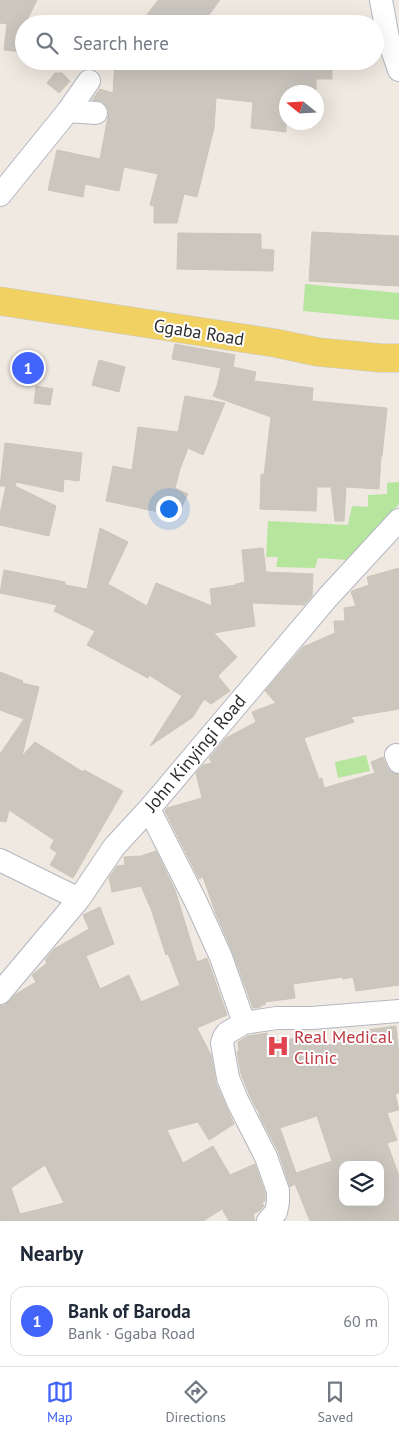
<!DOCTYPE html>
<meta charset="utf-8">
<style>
:root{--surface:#fff;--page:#f6f6f7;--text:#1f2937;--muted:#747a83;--line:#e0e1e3;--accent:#4264fb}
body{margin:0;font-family:"PT Sans",sans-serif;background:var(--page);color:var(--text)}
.controls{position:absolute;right:15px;bottom:15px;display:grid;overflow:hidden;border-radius:10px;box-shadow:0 5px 20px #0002}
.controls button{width:45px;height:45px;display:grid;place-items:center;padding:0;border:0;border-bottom:1px solid var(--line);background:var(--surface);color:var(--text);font:25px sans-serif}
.compass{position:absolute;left:279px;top:85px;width:45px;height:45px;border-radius:50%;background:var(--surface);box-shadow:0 5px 20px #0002;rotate:288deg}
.you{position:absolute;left:168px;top:508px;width:18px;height:18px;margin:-12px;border:4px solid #fff;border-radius:50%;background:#1a73e8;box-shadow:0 0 0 8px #1a73e833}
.badge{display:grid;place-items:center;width:32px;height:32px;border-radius:50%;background:var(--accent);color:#fff;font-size:16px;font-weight:700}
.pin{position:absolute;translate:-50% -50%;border:2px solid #fff;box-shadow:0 1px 5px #0006}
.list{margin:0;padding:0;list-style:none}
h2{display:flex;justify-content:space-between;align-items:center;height:65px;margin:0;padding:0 20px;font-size:21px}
h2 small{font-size:16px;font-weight:400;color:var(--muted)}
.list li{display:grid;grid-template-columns:32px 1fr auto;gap:15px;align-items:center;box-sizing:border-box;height:70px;margin:0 10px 10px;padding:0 10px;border:1px solid var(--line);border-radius:15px}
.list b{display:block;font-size:19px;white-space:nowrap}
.list p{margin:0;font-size:16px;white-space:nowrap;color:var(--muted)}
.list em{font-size:16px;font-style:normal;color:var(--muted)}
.icon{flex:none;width:28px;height:28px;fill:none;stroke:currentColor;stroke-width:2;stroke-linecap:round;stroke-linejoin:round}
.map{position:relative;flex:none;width:399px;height:1221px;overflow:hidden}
.search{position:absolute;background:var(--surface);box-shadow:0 5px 20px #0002;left:15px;right:15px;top:15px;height:55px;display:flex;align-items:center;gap:12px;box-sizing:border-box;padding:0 18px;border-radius:28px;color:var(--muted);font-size:19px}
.sheet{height:145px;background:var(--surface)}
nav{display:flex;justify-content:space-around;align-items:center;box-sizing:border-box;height:70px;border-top:1px solid var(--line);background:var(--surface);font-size:14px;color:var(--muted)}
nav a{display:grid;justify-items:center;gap:2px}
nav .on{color:var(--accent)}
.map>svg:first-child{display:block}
</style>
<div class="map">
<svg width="399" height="1221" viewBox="0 0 399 1221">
<rect width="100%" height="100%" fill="#efe9e1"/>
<path fill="#b6e59e" d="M305 284 399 293V320L303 311Z
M399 482V504L348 560 318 558 315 568 276 567 278 557H266L268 521 348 525 352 506 368 507V495L387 494V483Z
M366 755 370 771 338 778 335 762Z"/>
<path fill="#cbc7bf" stroke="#cbc5ba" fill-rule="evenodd" d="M0 0H37L25 24H24V52L4 50 7 24 0 23Z
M158 0H220L202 24H140Z
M115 61H332V79H316V90H286V132L251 128 253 102 216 98 214 128 197 197 184 194 177 223H154V206L150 205 158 174 124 167 119 191 85 184 83 197 48 190 57 150 100 159 109 111 103 102 92 100 100 89 113 93Z
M55 73H62L70 81 59 93 47 83Z
M312 232 399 236V286L309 281Z
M178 233 261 234V249L274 250 273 271 177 269Z
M175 344 235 355 233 367 256 372 254 381 313 388 312 401 387 408 382 456H381L379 489 346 487 344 521H335L331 487H317L316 511 260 509 261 474 264 475 271 417 213 396 217 386 221 368 172 359Z
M99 360 125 367 119 392 92 385Z
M36 386 53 389 50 405 34 403Z
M185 396 225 403 203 455 188 448 180 469 175 488 188 494 179 513 161 505 159 512 106 501 113 466 132 470 138 427 178 432Z
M5 443 82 453 79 481 64 479 63 492 16 482 15 486 56 506 49 536 0 525V514L6 486H0Z
M100 528 128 542 108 584 147 606 156 583 212 606 210 589 236 585V584L245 582 242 550 263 548 266 572 313 574 312 596 304 605 252 603 255 626 214 633 237 657 218 676 230 691 211 704 204 699 193 717 150 746 182 696 149 675 148 678 87 645 95 631 54 611 57 605 0 593 4 570 65 582V585L87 589Z
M399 568V709L351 717 354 722 304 738 319 779 322 778 324 788 375 773 371 762 383 757 387 767 391 772 399 775V985L356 991 353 977 343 979V977L293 984 295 998 265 1002V1005H261V1007L253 1008 233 953 216 914 203 877 199 879 165 811 167 808 202 798 196 773 203 765 212 763 209 758 226 738 256 722 252 712 276 703 265 691 303 647 335 633 334 621H345L344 608 356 606 351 592 352 591 369 585 367 577Z
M0 672 23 681 22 683 39 687 22 756 35 742 83 772 84 770 123 791 73 878 50 865 57 853 50 848 54 840 9 810 6 822 0 821V754L24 719 0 710Z
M156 851 175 890 197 962 207 958 227 1015 197 1028 211 1055 216 1083 234 1124 209 1140 198 1122 167 1130 183 1163 213 1146 230 1175 255 1164 265 1193V1201L262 1203 264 1206 259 1211 253 1214 255 1221H229L222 1209 203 1221H0V1006L5 1005 16 994 36 982 32 975 47 963 45 960 54 949 89 929 83 915 100 907 114 944 86 956 100 989 129 975 141 1002 180 985 168 954 166 955 151 909 141 886 112 892 109 878 117 866 125 865 124 857 141 856ZM45 1165 64 1203 20 1214 11 1188Z
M396 1026 399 1057V1093L395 1094 399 1110 387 1113 397 1140 387 1143 399 1176V1221H310L295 1184 290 1187 278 1151 260 1117 258 1109 257 1110 250 1096 241 1074 237 1052 239 1051 238 1042 248 1036 267 1033 268 1042 306 1037 308 1042 324 1039 325 1046 367 1036V1030ZM317 1116 332 1161 296 1173 280 1128ZM343 1165H380V1202H343Z"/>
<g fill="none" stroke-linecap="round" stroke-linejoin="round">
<defs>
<path id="minor" d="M381 0 388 38 399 70
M68 111 96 113
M0 195 68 111 89 81
M396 755 399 762
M149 809 196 902 221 957 244 1023
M0 860 79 899
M0 993 79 899 114 847 149 809 328 597 399 520
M268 1221 276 1212 278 1202V1191L266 1157 238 1102 228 1078 222 1043 224 1037 227 1033 244 1023 277 1018H312L399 1011"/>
<path id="major" d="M0 301 275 343 318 352 381 358H399"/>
</defs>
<use href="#minor" stroke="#b4b7c1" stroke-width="24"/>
<use href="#major" stroke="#c9c9c9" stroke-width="29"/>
<use href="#minor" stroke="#fff" stroke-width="22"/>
<use href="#major" stroke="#f2d163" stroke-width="28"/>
</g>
<defs>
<symbol id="hospital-bare" viewBox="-9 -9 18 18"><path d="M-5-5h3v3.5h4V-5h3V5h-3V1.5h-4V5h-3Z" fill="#e0444e" stroke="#fff" stroke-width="2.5" paint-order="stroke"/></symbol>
</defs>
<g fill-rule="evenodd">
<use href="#hospital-bare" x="262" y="1030" width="32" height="32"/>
</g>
<g text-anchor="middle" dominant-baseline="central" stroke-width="4" stroke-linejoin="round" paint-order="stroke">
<g font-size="18" fill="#2e2e2e" stroke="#fff">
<text transform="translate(199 332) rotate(9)">Ggaba Road</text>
<text transform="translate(195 753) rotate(-50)">John Kinyingi Road</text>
</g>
<g font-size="18" fill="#be3a42" stroke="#fff" text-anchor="start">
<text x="294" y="1036">Real Medical<tspan x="294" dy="21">Clinic</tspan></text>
</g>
</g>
</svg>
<div class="controls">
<button><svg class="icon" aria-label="layers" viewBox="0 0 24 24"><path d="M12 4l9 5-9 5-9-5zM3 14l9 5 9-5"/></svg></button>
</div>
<svg class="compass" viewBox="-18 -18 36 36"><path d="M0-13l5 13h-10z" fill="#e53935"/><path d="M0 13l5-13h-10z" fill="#747a83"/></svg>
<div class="you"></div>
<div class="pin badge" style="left:28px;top:368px">1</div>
<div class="search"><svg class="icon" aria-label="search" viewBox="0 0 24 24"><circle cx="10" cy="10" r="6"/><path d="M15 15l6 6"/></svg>Search here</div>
</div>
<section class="sheet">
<h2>Nearby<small></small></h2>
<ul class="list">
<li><span class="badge">1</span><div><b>Bank of Baroda</b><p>Bank · Ggaba Road</p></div><em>60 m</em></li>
</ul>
</section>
<nav>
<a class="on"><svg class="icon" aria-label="map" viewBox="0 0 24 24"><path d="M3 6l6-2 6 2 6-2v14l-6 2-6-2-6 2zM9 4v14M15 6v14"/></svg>Map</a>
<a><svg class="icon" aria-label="directions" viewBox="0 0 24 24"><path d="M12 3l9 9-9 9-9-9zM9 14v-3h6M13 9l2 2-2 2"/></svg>Directions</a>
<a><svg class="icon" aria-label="saved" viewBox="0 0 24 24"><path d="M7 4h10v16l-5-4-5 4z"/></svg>Saved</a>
</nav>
